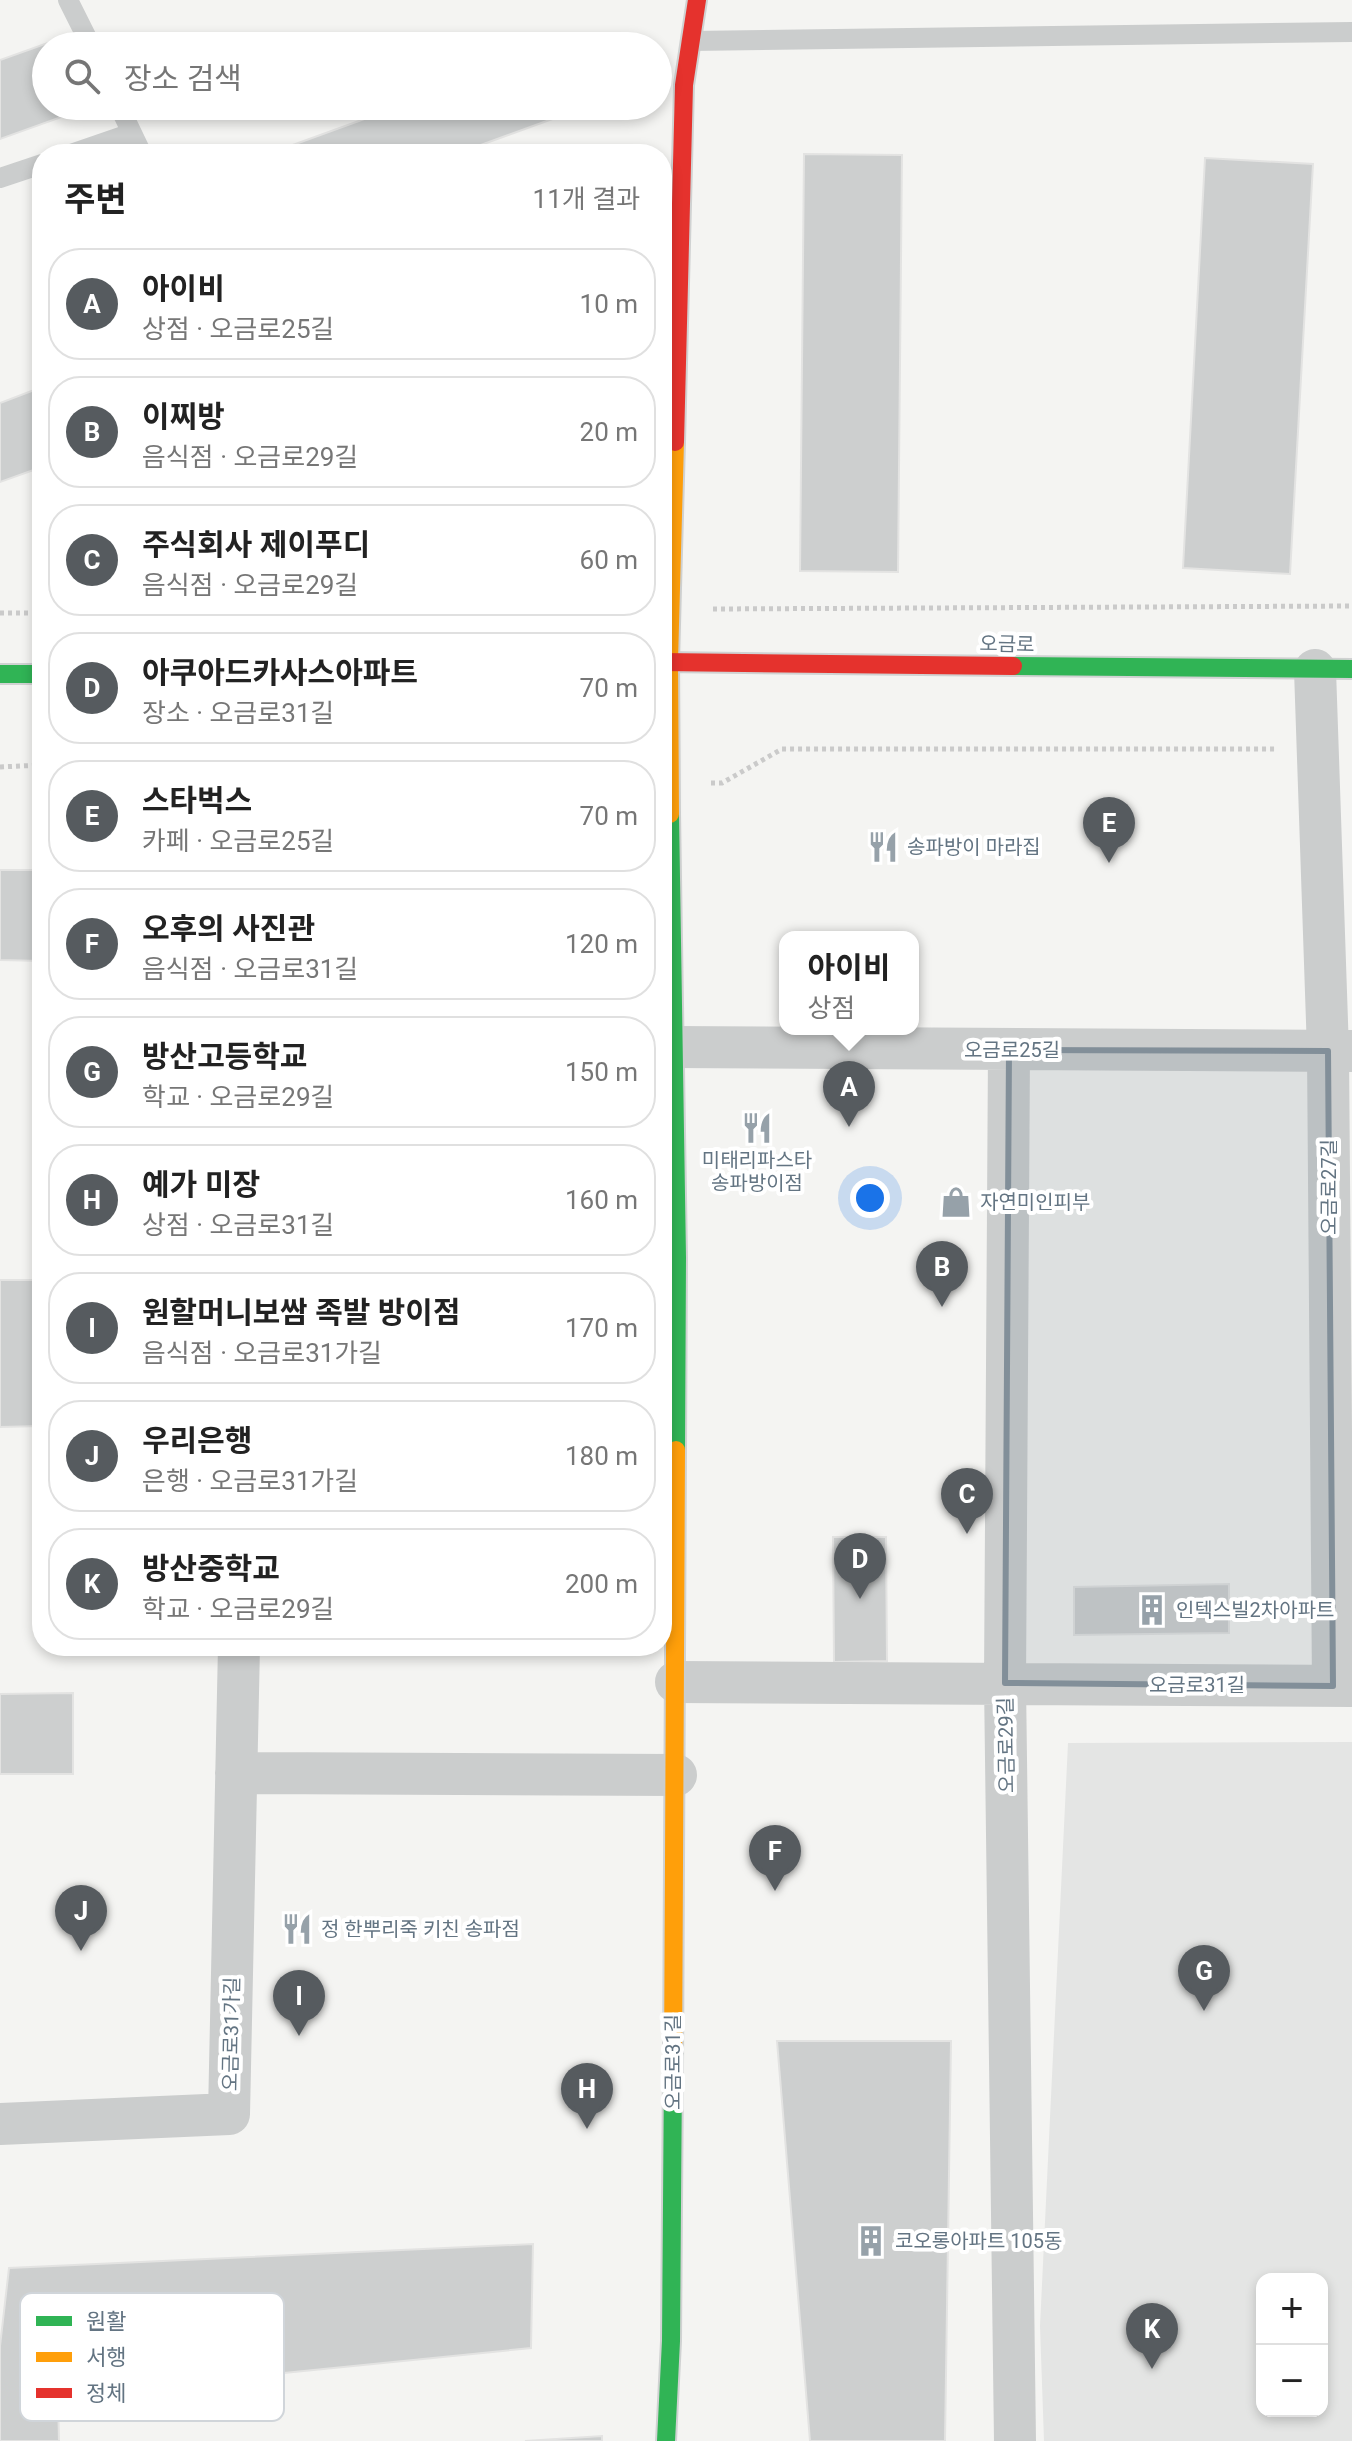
<!DOCTYPE html>
<html lang="ko">
<meta charset="utf-8">
<style>
:root{--surface:#fff;--page:#f2f2f2;--text:#222;--muted:#767676;--line:#e0e0e0;--accent:#565b5f}
body{margin:0;font-family:Roboto,"Noto Sans KR",sans-serif;background:var(--page);color:var(--text)}
.controls{position:absolute;right:24px;bottom:24px;display:grid;overflow:hidden;border-radius:16px;box-shadow:0 4px 12px #0003}
.controls button{width:72px;height:72px;display:grid;place-items:center;padding:0;border:0;border-bottom:2px solid var(--line);background:var(--surface);color:var(--text);font:40px sans-serif}
.you{position:absolute;left:870px;top:1198px;width:28px;height:28px;margin:-20px;border:6px solid #fff;border-radius:50%;background:#1a73e8;box-shadow:0 0 0 12px #1a73e833}
.badge{display:grid;place-items:center;width:52px;height:52px;border-radius:50%;background:var(--accent);color:#fff;font-size:26px;font-weight:700}
.pin{position:absolute;translate:-50% -66px;filter:drop-shadow(0 2px 4px #0008)}
.pin::after{content:'';position:absolute;top:42px;width:28px;height:24px;background:inherit;clip-path:polygon(0 0,100% 0,50% 100%)}
.popup{position:absolute;left:779px;top:931px;width:140px;height:104px;box-sizing:border-box;display:grid;place-content:center;border-radius:16px;background:var(--surface);filter:drop-shadow(0 2px 6px #0005);font-size:26px;white-space:nowrap;color:var(--muted)}
.popup b{font-size:30px;color:var(--text)}
.popup::after{content:'';position:absolute;left:50%;top:100%;margin-left:-16px;border:16px solid transparent;border-top-color:var(--surface)}
.list{margin:0;padding:0;list-style:none}
h2{display:flex;justify-content:space-between;align-items:center;height:104px;margin:0;padding:0 32px;font-size:34px}
h2 small{font-size:26px;font-weight:400;color:var(--muted)}
.list li{display:grid;grid-template-columns:52px 1fr auto;gap:24px;align-items:center;box-sizing:border-box;height:112px;margin:0 16px 16px;padding:0 16px;border:2px solid var(--line);border-radius:32px}
.list b{display:block;font-size:30px;white-space:nowrap}
.list p{margin:0;font-size:26px;white-space:nowrap;color:var(--muted)}
.list em{font-size:26px;font-style:normal;color:var(--muted)}
.icon{flex:none;width:44px;height:44px;fill:none;stroke:currentColor;stroke-width:2;stroke-linecap:round;stroke-linejoin:round}
.map{position:relative;flex:none;width:1352px;height:2441px;overflow:hidden}
.search{position:absolute;background:var(--surface);box-shadow:0 4px 12px #0003;left:32px;top:32px;width:640px;height:88px;display:flex;align-items:center;gap:20px;box-sizing:border-box;padding:0 28px;border-radius:44px;color:var(--muted);font-size:30px}
.panel{position:absolute;background:var(--surface);box-shadow:0 4px 12px #0003;left:32px;top:144px;width:640px;height:1512px;border-radius:32px}
.map>svg:first-child{display:block}
</style>
<div class="map">
<svg width="1352" height="2441" viewBox="0 0 1352 2441">
<rect width="100%" height="100%" fill="#f4f4f2"/>
<path fill="#e4e5e4" fill-rule="evenodd" d="M1352 1742V2441H1044L1040 2326 1068 1743ZM1262 2279H1322V2411H1262Z"/>
<path fill="#cdcfcf" stroke="#e3e3e2" stroke-width="2" d="M56 40 58 46H46V106H79L81 110 0 139V60Z
M400 106H588L456 154H268Z
M804 154 902 155 898 572 800 571Z
M1205 158 1313 164 1290 574 1183 568Z
M42 387V467L0 482V403Z
M0 870H42V961L0 960Z
M0 1280H42V1426L0 1427Z
M833 1537H886L887 1661 834 1662Z
M1229 1584V1633L1074 1635V1587Z
M73 1693V1774H0V1694Z
M777 2041H951L945 2441H810Z
M533 2244 531 2348 58 2396 59 2441H0V2346L9 2268Z
M602 2436V2441H525Z"/>
<g fill="none" stroke-linecap="round" stroke-linejoin="round">
<defs>
<path id="fast" d="M1013 666 1352 669
M0 674H42
M670 814 677 1258 676 1450
M666 2441 671 2341 673 2069"/>
<path id="slow" d="M670 814 669 661 675 442
M673 2069 676 1450"/>
<path id="jam" d="M675 442 684 85 697 0
M662 662 1013 666"/>
</defs>
<use href="#fast" stroke="#d0d2d2" stroke-width="22"/>
<use href="#slow" stroke="#d0d2d2" stroke-width="22"/>
<use href="#jam" stroke="#d0d2d2" stroke-width="22"/>
<path stroke="#cacaca" stroke-width="5" stroke-dasharray="4 4" stroke-linecap="butt" d="M713 609 1352 606
M0 613H42
M0 767 42 765
M711 783H722L782 749H1276"/>
<path stroke="#cbcdcd" stroke-width="20" d="M68 0 91 46
M691 41 1352 32
M119 106 142 154
M71 154 132 133
M0 178 42 164"/>
<path stroke="#cbcdcd" stroke-width="42" d="M1315 670 1328 1051 1333 1686
M672 1047 1352 1051
M1009 1050 1005 1683 1015 2441
M676 1682 1352 1686
M236 1773 676 1775
M0 2124 229 2114 239 1646"/>
<use href="#fast" stroke="#30b455" stroke-width="18"/>
<use href="#slow" stroke="#ff9f0a" stroke-width="18"/>
<use href="#jam" stroke="#e5322d" stroke-width="18"/>
</g>
<path fill="#828f99" fill-opacity="0.2" stroke="#828f99" stroke-width="6" stroke-linejoin="round" d="M1009 1050 1328 1051 1333 1686 1005 1683Z"/>
<defs>
<symbol id="restaurant-bare" viewBox="-9 -9 18 18"><path d="M-5-6h1v4h1v-4h1v4h1v-4h1v5L-1.5 .5V6h-2V.5L-5-1ZM5-6V6H3V1.5H1.5Q1.5-4 5-6Z" fill="#96a1a9" stroke="#fff" stroke-width="2.5" paint-order="stroke"/></symbol>
<symbol id="shop-bare" viewBox="-9 -9 18 18"><path d="M-5-2.5h2.3a2.7 3.5 0 0 1 5.4 0H5L5.5 6h-11ZM-1.5-2.5h3a1.5 2.3 0 0 0-3 0Z" fill="#96a1a9" stroke="#fff" stroke-width="2.5" paint-order="stroke"/></symbol>
<symbol id="building-bare" viewBox="-9 -9 18 18"><path d="M-4-6H4V6H1V3H-1V6H-4ZM-2.5-4.3h1.7v1.8h-1.7ZM.8-4.3h1.7v1.8H.8ZM-2.5-1h1.7V.8h-1.7ZM.8-1h1.7V.8H.8Z" fill="#96a1a9" stroke="#fff" stroke-width="2.5" paint-order="stroke"/></symbol>
</defs>
<g fill-rule="evenodd">
<use href="#restaurant-bare" x="861" y="825" width="44" height="44"/>
<use href="#restaurant-bare" x="735" y="1106" width="44" height="44"/>
<use href="#shop-bare" x="934" y="1180" width="44" height="44"/>
<use href="#building-bare" x="1130" y="1588" width="44" height="44"/>
<use href="#restaurant-bare" x="275" y="1907" width="44" height="44"/>
<use href="#building-bare" x="849" y="2219" width="44" height="44"/>
</g>
<g text-anchor="middle" dominant-baseline="central" stroke-width="8" stroke-linejoin="round" paint-order="stroke">
<g font-size="20" fill="#637482" stroke="#fff">
<text transform="translate(1007 644) rotate(1)">오금로</text>
<text x="1012" y="1050">오금로25길</text>
<text transform="translate(1329 1187) rotate(-90)">오금로27길</text>
<text x="1197" y="1685">오금로31길</text>
<text transform="translate(1006 1745) rotate(-91)">오금로29길</text>
<text transform="translate(231 2034) rotate(-89)">오금로31가길</text>
<text transform="translate(673 2062) rotate(-90)">오금로31길</text>
</g>
<g font-size="20" fill="#637482" stroke="#fff" text-anchor="start">
<text x="907" y="847">송파방이 마라집</text>
<text x="757" y="1160" text-anchor="middle">미태리파스타<tspan x="757" dy="23">송파방이점</tspan></text>
<text x="980" y="1202">자연미인피부</text>
<text x="1176" y="1610">인텍스빌2차아파트</text>
<text x="321" y="1929">정 한뿌리죽 키친 송파점</text>
<text x="895" y="2241">코오롱아파트 105동</text>
</g>
</g>
<rect x="20" y="2293" width="264" height="128" rx="12" fill="#fff" stroke="#d0d5da" stroke-width="2"/>
<rect x="36" y="2316" width="36" height="10" fill="#30b455"/>
<rect x="36" y="2352" width="36" height="10" fill="#ff9f0a"/>
<rect x="36" y="2388" width="36" height="10" fill="#e5322d"/>
<g font-size="22" fill="#637482">
<text x="86" y="2329">원활</text>
<text x="86" y="2365">서행</text>
<text x="86" y="2401">정체</text>
</g>
</svg>
<div class="controls">
<button>+</button>
<button>−</button>
</div>
<div class="you"></div>
<div class="pin badge" style="left:849px;top:1127px">A</div>
<div class="popup"><b>아이비</b>상점</div>
<div class="pin badge" style="left:942px;top:1307px">B</div>
<div class="pin badge" style="left:967px;top:1534px">C</div>
<div class="pin badge" style="left:860px;top:1599px">D</div>
<div class="pin badge" style="left:1109px;top:863px">E</div>
<div class="pin badge" style="left:775px;top:1891px">F</div>
<div class="pin badge" style="left:1204px;top:2011px">G</div>
<div class="pin badge" style="left:587px;top:2129px">H</div>
<div class="pin badge" style="left:299px;top:2036px">I</div>
<div class="pin badge" style="left:81px;top:1951px">J</div>
<div class="pin badge" style="left:1152px;top:2369px">K</div>
<div class="search"><svg class="icon" aria-label="search" viewBox="0 0 24 24"><circle cx="10" cy="10" r="6"/><path d="M15 15l6 6"/></svg>장소 검색</div>
<section class="panel">
<h2>주변<small>11개 결과</small></h2>
<ul class="list">
<li><span class="badge">A</span><div><b>아이비</b><p>상점 · 오금로25길</p></div><em>10 m</em></li>
<li><span class="badge">B</span><div><b>이찌방</b><p>음식점 · 오금로29길</p></div><em>20 m</em></li>
<li><span class="badge">C</span><div><b>주식회사 제이푸디</b><p>음식점 · 오금로29길</p></div><em>60 m</em></li>
<li><span class="badge">D</span><div><b>아쿠아드카사스아파트</b><p>장소 · 오금로31길</p></div><em>70 m</em></li>
<li><span class="badge">E</span><div><b>스타벅스</b><p>카페 · 오금로25길</p></div><em>70 m</em></li>
<li><span class="badge">F</span><div><b>오후의 사진관</b><p>음식점 · 오금로31길</p></div><em>120 m</em></li>
<li><span class="badge">G</span><div><b>방산고등학교</b><p>학교 · 오금로29길</p></div><em>150 m</em></li>
<li><span class="badge">H</span><div><b>예가 미장</b><p>상점 · 오금로31길</p></div><em>160 m</em></li>
<li><span class="badge">I</span><div><b>원할머니보쌈 족발 방이점</b><p>음식점 · 오금로31가길</p></div><em>170 m</em></li>
<li><span class="badge">J</span><div><b>우리은행</b><p>은행 · 오금로31가길</p></div><em>180 m</em></li>
<li><span class="badge">K</span><div><b>방산중학교</b><p>학교 · 오금로29길</p></div><em>200 m</em></li>
</ul>
</section>
</div>
